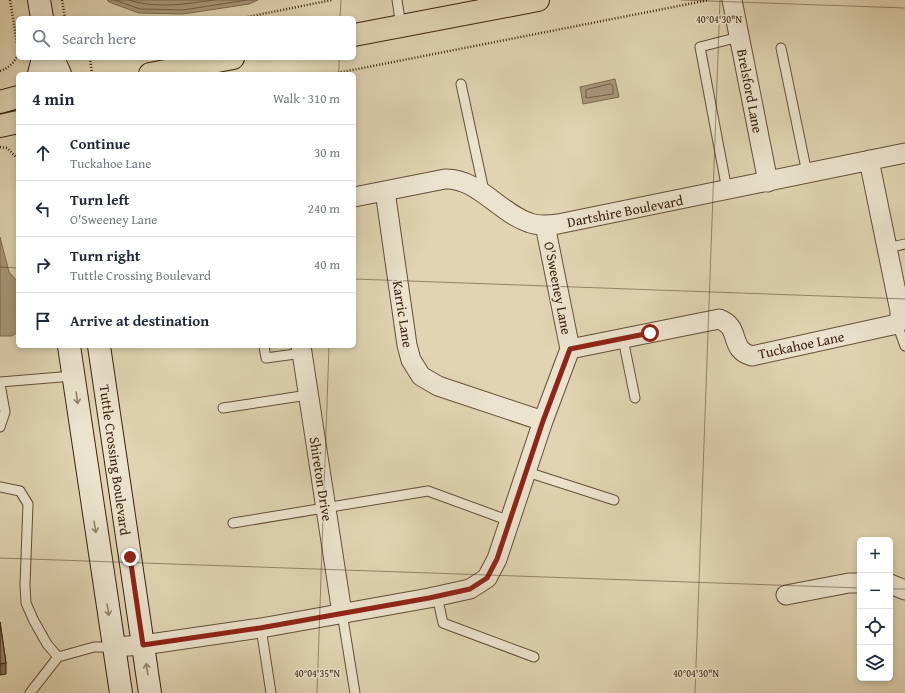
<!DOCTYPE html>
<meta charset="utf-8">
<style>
:root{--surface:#fff;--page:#f2f2f3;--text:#1f2937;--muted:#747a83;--line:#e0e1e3}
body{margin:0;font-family:"Gentium Book Plus",serif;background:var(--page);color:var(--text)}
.controls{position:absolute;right:12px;bottom:12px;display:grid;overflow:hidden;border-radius:6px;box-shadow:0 2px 6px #0003}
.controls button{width:36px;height:36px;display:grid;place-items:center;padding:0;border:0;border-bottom:1px solid var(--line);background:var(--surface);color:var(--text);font:20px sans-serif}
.stop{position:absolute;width:12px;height:12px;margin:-9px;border:3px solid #8f2418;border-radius:50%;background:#fff}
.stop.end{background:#8f2418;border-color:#fff;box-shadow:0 1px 4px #0008}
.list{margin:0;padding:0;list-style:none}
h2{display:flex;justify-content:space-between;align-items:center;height:52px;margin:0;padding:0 16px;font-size:17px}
h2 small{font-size:13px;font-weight:400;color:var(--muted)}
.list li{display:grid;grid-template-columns:26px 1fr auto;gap:12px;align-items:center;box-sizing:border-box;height:56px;padding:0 16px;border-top:1px solid var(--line)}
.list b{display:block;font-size:15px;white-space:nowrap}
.list p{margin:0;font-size:13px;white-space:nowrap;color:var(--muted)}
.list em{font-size:13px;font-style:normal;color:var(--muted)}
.icon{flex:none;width:22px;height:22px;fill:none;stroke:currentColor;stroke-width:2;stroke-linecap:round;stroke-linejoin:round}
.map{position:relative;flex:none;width:905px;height:693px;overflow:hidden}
.search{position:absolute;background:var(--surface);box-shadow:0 2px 6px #0003;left:16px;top:16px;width:340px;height:44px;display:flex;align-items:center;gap:10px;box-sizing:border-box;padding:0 14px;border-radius:6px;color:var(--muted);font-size:15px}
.panel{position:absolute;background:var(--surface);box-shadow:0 2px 6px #0003;left:16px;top:72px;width:340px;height:276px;border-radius:6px}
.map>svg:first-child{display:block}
</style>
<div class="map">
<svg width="905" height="693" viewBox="0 0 905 693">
<rect width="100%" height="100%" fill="#e0d4b2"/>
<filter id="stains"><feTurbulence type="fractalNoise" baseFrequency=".005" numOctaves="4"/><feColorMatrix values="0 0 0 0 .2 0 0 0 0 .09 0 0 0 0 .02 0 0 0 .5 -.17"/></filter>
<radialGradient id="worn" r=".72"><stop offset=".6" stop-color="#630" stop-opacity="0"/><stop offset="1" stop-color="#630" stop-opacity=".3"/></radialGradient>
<path fill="#a8977b" stroke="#7d6850" d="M107 0H258L249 4 183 14 139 13 109 2Z
M615 79 619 97 583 104 580 87Z
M0 237 9 272 18 282V332L12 336H0Z"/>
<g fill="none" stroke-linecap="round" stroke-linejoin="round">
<path stroke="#725c45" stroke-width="1" d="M114 0 140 9 183 10 247 0
M129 0C156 9 186 4 214 0
M611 84 613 86V94L586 98V90Z"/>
<defs>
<path id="service" d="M397 0 401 26
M781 48 807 173
M461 84 484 191
M727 190 700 47 739 37
M887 248 905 244
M897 324 905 346
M623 339 635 398
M264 346 266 358 303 353
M0 382 73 376
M0 384 5 412 0 427
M223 408 308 395
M527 472 614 500
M0 487 20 491 28 504 25 585 26 603 34 621 47 644 58 657
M233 523 428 491 510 521
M437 596 443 623 534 657
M342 613 355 693
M261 628 271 693
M30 693 58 657 94 647H114"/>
<path id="minor" d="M732 0 768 182
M385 191 407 345 411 360 421 376 438 386 543 421
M354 197 445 179C478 178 499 213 530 223 538 226 549 225 558 224L905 153
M301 346 342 613
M570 349 719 319C742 327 728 350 752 356L897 324 900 318V311L869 160
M890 584 905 590
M786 595 849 583H860
M114 647 143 645 261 628 429 598 470 589 487 578 497 559 543 421 570 349 545 225"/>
<path id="secondary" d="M39 0 42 18
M53 58 60 74
M39 74 43 58
M69 346 121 693
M99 346 150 693"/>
<path id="primary" d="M354 35 538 0
M150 74 233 58
M0 102 18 97
M0 126 18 122"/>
</defs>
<use href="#service" stroke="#654e38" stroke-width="11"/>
<use href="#minor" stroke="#654e38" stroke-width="21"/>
<use href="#secondary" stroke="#3c210f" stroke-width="24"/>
<use href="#primary" stroke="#3c210f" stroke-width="24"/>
<path stroke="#3c210f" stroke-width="2.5" stroke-dasharray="1 2" stroke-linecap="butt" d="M10 0 18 49
M62 0 65 18
M242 18 332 0
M90 58 92 74
M0 71C9 68 14 63 18 54
M332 74 709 0
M0 147 7 148 18 159"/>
<use href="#service" stroke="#ebe3cd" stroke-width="9"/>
<use href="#minor" stroke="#ebe3cd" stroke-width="19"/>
<use href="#secondary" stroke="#ebe3cd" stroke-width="22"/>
<use href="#primary" stroke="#e0d4b2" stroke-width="22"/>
</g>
<path fill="#7d6c56" stroke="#3c210f" d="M0 622 6 663V674L0 675Z"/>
<path fill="#917e64" stroke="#3c210f" d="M0 622 6 663 0 664Z"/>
<defs><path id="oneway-shaft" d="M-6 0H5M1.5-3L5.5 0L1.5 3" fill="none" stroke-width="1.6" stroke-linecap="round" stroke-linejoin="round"/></defs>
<g stroke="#94826e">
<use href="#oneway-shaft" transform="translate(77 398) rotate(82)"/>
<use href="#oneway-shaft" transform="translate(95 527) rotate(81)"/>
<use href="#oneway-shaft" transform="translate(108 610) rotate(81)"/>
<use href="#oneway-shaft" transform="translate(147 669) rotate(-99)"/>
</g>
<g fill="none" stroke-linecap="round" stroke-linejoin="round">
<path stroke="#8f2418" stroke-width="5" d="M130 557 143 645 260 628 429 598 470 589 487 578 497 559 543 421 570 349 650 333"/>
</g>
<path fill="none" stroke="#3c210f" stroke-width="1" stroke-opacity="0.45" d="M681 0 905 8M340 18 341 0M339 74V58M0 267 18 268M354 279 905 299M0 558 860 588M890 589H905M317 693 329 346M695 693 720 0"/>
<g text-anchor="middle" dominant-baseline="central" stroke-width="3" stroke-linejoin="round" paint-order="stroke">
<g font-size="14" fill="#3c210f" stroke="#ebe3cd">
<text transform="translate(750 91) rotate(79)">Brelsford Lane</text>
<text transform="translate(625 211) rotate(-11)">Dartshire Boulevard</text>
<text transform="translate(558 288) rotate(79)">O'Sweeney Lane</text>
<text transform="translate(403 314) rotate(81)">Karric Lane</text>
<text transform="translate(801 345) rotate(-12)">Tuckahoe Lane</text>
<text transform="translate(115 460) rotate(82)">Tuttle Crossing Boulevard</text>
<text transform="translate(321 479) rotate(81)">Shireton Drive</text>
</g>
</g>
<g font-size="10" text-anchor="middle" fill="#3c210f" stroke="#ebe3cd" stroke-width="3" stroke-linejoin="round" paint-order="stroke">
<text x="719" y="23">40°04'30"N</text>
<text x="317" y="677">40°04'35"N</text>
<text x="696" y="677">40°04'30"N</text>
</g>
<rect width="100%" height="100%" filter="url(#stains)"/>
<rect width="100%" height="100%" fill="url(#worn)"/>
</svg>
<div class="controls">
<button>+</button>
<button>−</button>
<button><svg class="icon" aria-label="locate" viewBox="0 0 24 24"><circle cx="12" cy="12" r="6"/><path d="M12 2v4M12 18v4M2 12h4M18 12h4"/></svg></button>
<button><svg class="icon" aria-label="layers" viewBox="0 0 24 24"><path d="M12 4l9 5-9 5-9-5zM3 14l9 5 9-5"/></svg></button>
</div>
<div class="stop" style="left:650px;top:333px"></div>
<div class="stop end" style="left:130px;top:557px"></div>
<div class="search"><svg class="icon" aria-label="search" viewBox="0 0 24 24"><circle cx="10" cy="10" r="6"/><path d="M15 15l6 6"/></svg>Search here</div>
<section class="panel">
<h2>4 min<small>Walk · 310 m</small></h2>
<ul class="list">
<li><svg class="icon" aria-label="ahead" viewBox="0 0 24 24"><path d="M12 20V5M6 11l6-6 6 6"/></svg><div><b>Continue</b><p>Tuckahoe Lane</p></div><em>30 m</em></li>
<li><svg class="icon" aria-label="left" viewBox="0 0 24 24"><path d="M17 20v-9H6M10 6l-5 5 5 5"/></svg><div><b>Turn left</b><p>O'Sweeney Lane</p></div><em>240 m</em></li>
<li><svg class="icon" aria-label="right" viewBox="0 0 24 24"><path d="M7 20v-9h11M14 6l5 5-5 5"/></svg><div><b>Turn right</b><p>Tuttle Crossing Boulevard</p></div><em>40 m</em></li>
<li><svg class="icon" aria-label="arrive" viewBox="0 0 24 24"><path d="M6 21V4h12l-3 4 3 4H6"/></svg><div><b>Arrive at destination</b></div></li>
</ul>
</section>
</div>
